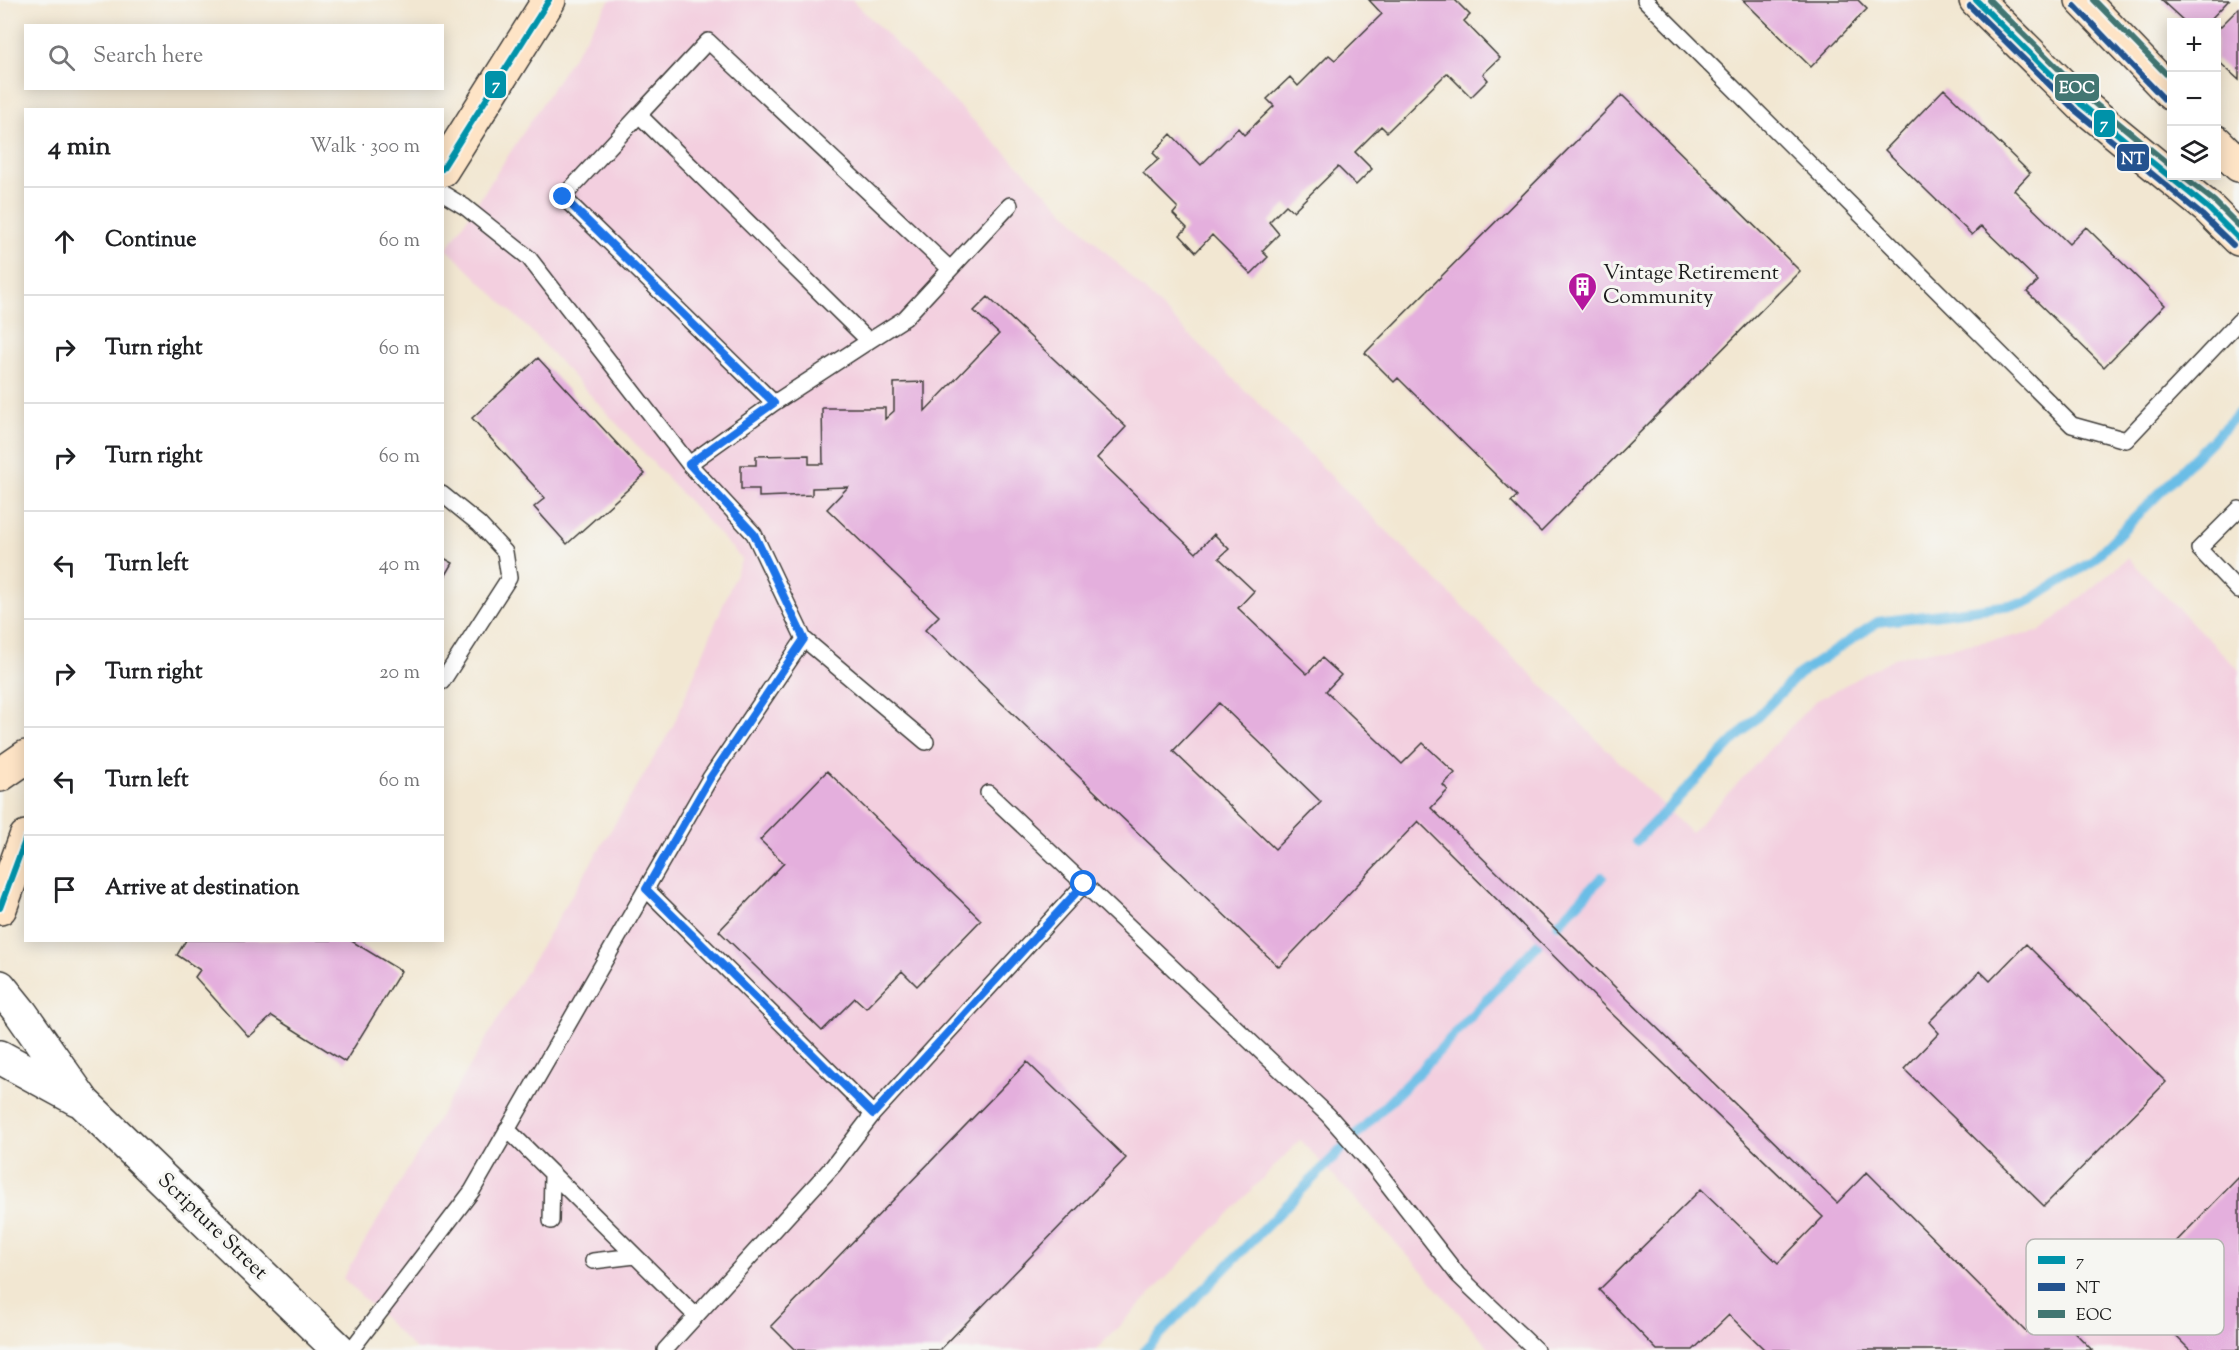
<!DOCTYPE html>
<meta charset="utf-8">
<style>
:root{--surface:#fff;--page:#f6f6f6;--text:#202124;--muted:#757577;--line:#e0e0e0}
body{margin:0;font-family:"Sorts Mill Goudy",serif;background:var(--page);color:var(--text)}
.controls{position:absolute;right:18px;top:18px;display:grid;overflow:hidden;border-radius:0px;box-shadow:0 3px 15px #0003}
.controls button{width:54px;height:54px;display:grid;place-items:center;padding:0;border:0;border-bottom:2px solid var(--line);background:var(--surface);color:var(--text);font:30px sans-serif}
.stop{position:absolute;width:18px;height:18px;margin:-14px;border:4px solid #1a73e8;border-radius:50%;background:#fff}
.stop.end{background:#1a73e8;border-color:#fff;box-shadow:0 2px 6px #0008}
.list{margin:0;padding:0;list-style:none}
h2{display:flex;justify-content:space-between;align-items:center;height:78px;margin:0;padding:0 24px;font-size:26px}
h2 small{font-size:20px;font-weight:400;color:var(--muted)}
.list li{display:grid;grid-template-columns:39px 1fr auto;gap:18px;align-items:center;box-sizing:border-box;height:108px;padding:0 24px;border-top:2px solid var(--line)}
.list b{display:block;font-size:22px;white-space:nowrap}
.list em{font-size:20px;font-style:normal;color:var(--muted)}
.icon{flex:none;width:33px;height:33px;fill:none;stroke:currentColor;stroke-width:2;stroke-linecap:round;stroke-linejoin:round}
.map{position:relative;flex:none;width:2239px;height:1350px;overflow:hidden}
.search{position:absolute;background:var(--surface);box-shadow:0 3px 15px #0003;left:24px;top:24px;width:420px;height:66px;display:flex;align-items:center;gap:15px;box-sizing:border-box;padding:0 21px;border-radius:0px;color:var(--muted);font-size:22px}
.panel{position:absolute;background:var(--surface);box-shadow:0 3px 15px #0003;left:24px;top:108px;width:420px;height:834px;border-radius:0px}
.map>svg:first-child{display:block}
</style>
<div class="map">
<svg width="2239" height="1350" viewBox="0 0 2239 1350">
<rect width="100%" height="100%" fill="#f6f6f2"/>
<filter id="ink" filterUnits="userSpaceOnUse"><feTurbulence type="fractalNoise" baseFrequency=".0167" numOctaves="2"/><feDisplacementMap in="SourceGraphic" scale="12" xChannelSelector="R" yChannelSelector="G"/><feConvolveMatrix kernelMatrix="1 2 1 2 8 2 1 2 1" color-interpolation-filters="sRGB"/></filter>
<filter id="wash" filterUnits="userSpaceOnUse"><feTurbulence type="fractalNoise" baseFrequency=".008" numOctaves="4" result="noise"/><feDisplacementMap in="SourceGraphic" scale="24" xChannelSelector="R" yChannelSelector="G"/><feGaussianBlur stdDeviation="1.35" result="paint"/><feColorMatrix in="noise" values="0 0 0 0 0 0 0 0 0 0 0 0 0 0 0 0 0 1.4 0 .05"/><feComposite in="paint" operator="in"/></filter>
<g filter="url(#wash)">
<rect width="100%" height="100%" fill="#f2e7d2"/>
<path fill="#f3cfdf" d="M610 0H852L1691 833 1814 702 1896 657 2039 632 2128 558 2239 670V1350H1491L1422 1271 1300 1140 1096 1350H416L343 1278 673 726 742 559 532 332 447 249Z"/>
<g fill="none" stroke-linecap="round" stroke-linejoin="round">
<path stroke="#6abde6" stroke-width="10" d="M1636 841 1799 674 1878 622 2026 603 2091 562 2239 413
M1558 924 1602 877
M1145 1350 1328 1163 1424 1067 1538 944"/>
</g>
<g id="blocks">
<path fill="#e4afdd" fill-rule="evenodd" d="M1369 0H1455L1470 15 1464 21 1500 58 1483 74 1488 80 1471 97 1447 73 1387 132 1381 126 1355 152 1372 169 1356 185 1338 167 1293 211 1286 205 1269 222 1279 234 1262 251 1268 257 1251 274 1212 235 1196 252 1180 235 1187 228 1173 214 1178 208 1143 173 1159 159 1153 153 1171 134 1201 165 1238 128 1244 135 1274 106 1267 99 1290 77 1298 86 1329 55 1335 60 1382 14Z
M1743 0H1858L1867 9 1811 67Z
M2161 0H2229L2208 22H2185Z
M2239 8V80L2216 59V31Z
M1944 89 2030 173 2014 190 2069 244 2086 227 2165 305 2104 367 2027 292 2038 281 1981 226 1972 235 1885 150Z
M1622 95 1800 271 1541 532 1511 502 1517 496 1398 378 1394 382 1365 353Z
M988 297 1126 427 1097 458 1196 553 1214 534 1229 549 1219 558 1254 591 1238 608 1307 674 1322 658 1341 675 1326 691 1402 764 1423 743 1455 773 1443 785 1448 790 1431 808 1837 1203 1867 1172 2026 1332 2051 1308 2092 1350H1765L1729 1315 1693 1350H1657L1599 1290 1701 1189 1778 1263 1823 1217 1609 1011 1418 821 1279 967 925 630 939 616 827 509 848 487 812 488V495L759 497V489H741V465H756V456L809 455V464H823L822 408H885V419L894 411V383L925 382V411L999 334 974 311ZM1219 703 1321 802 1275 849 1173 751Z
M538 358 645 474 567 544 534 507 545 498 472 418Z
M442 557 453 563 442 582Z
M827 771 981 920 917 986 902 971 866 1008 855 998 822 1031 719 931 784 863 760 840Z
M186 940H350L401 971 345 1062 272 1016 249 1037 195 977 200 970 177 955Z
M2026 944 2166 1082 2044 1206 1904 1069 1939 1033 1929 1022 1980 971 1990 981Z
M1027 1062 1126 1158 940 1350H795L771 1326Z
M2239 1177V1350H2190L2129 1290Z"/>
</g>
</g>
<g filter="url(#ink)">
<use href="#blocks" fill-opacity="0" stroke="#3c3a37" stroke-width="1.5"/>
<g fill="none" stroke-linecap="round" stroke-linejoin="round">
<defs>
<path id="service" d="M1645 0 2072 425 2126 440 2239 321
M639 115 563 197 774 403
M442 193 465 207 529 258 689 464 754 534 804 639
M869 341 905 318 1010 205
M689 464 774 403 869 341 639 115 708 41 950 269
M442 494 479 524 505 552 509 578 442 682
M2239 509 2199 549 2239 591
M988 793 1328 1115 1375 1168 1458 1275 1536 1350
M646 889 873 1114
M507 1129 696 1316
M551 1221 552 1175
M593 1261 635 1256
M351 1350 472 1191 710 778 804 639 926 742
M665 1350 833 1166 873 1114 1084 884"/>
<path id="tertiary" d="M0 987 21 1013 84 1103 339 1350
M0 1057 77 1099"/>
<path id="secondary" d="M1976 0 2082 105 2208 208 2239 239
M2082 0 2172 94
M2216 142 2239 165
M442 170 549 0
M0 775 26 757
M0 908 26 837"/>
</defs>
<use href="#service" stroke="#3c3a37" stroke-width="18"/>
<use href="#tertiary" stroke="#3c3a37" stroke-width="36"/>
<use href="#secondary" stroke="#3c3a37" stroke-width="36"/>
<use href="#service" stroke="#fff" stroke-width="15"/>
<use href="#tertiary" stroke="#fff" stroke-width="33"/>
<use href="#secondary" stroke="#fee4c6" stroke-width="33"/>
<defs>
<path id="bus-1" d="M1976 0 2082 105 2208 208 2239 239
M442 169 549 0
M0 908 26 838"/>
<path id="bus-2" d="M1970 6 2076 111 2202 215 2233 245
M2075 6 2165 100"/>
<path id="bus-3" d="M1989 0 2088 98 2172 167
M2094 0 2172 80
M2182 176 2214 201 2239 226"/>
</defs>
<use href="#bus-1" stroke="#f6f6f2" stroke-width="10"/>
<use href="#bus-2" stroke="#f6f6f2" stroke-width="10"/>
<use href="#bus-3" stroke="#f6f6f2" stroke-width="10"/>
<use href="#bus-1" stroke="#0092a9" stroke-width="6"/>
<use href="#bus-2" stroke="#24538f" stroke-width="6"/>
<use href="#bus-3" stroke="#427672" stroke-width="6"/>
</g>
</g>
<g fill="none" stroke-linecap="round" stroke-linejoin="round" filter="url(#ink)">
<path stroke="#1a73e8" stroke-width="8" d="M563 197 774 403 689 464 754 534 804 639 710 778 646 889 873 1114 1084 884"/>
</g>
<defs>
<symbol id="building-pin" viewBox="-11 -11 22 30"><path d="M0 17L-7.5 6A9.5 9.5 0 1 1 7.5 6Z" fill="#b5179e" stroke="#f6f6f2"/><path d="M-4-6H4V6H1V3H-1V6H-4ZM-2.5-4.3h1.7v1.8h-1.7ZM.8-4.3h1.7v1.8H.8ZM-2.5-1h1.7V.8h-1.7ZM.8-1h1.7V.8H.8Z" fill="#fff"/></symbol>
</defs>
<g fill-rule="evenodd">
<use href="#building-pin" x="1566" y="270" width="33" height="45"/>
</g>
<g text-anchor="middle" dominant-baseline="central" stroke-width="6" stroke-linejoin="round" paint-order="stroke">
<g font-size="21" fill="#1c1c1c" stroke="#f6f6f2" text-anchor="start">
<text x="1603" y="274">Vintage Retirement<tspan x="1603" dy="24">Community</tspan></text>
</g>
<g font-size="21" fill="#1c1c1c" stroke="#f6f6f2">
<text transform="translate(212 1227) rotate(44)">Scripture Street</text>
</g>
</g>
<rect x="2026" y="1239" width="198" height="96" rx="9" fill="#f6f6f2" stroke="#b5b5b2" stroke-width="1.5"/>
<rect x="2038" y="1256" width="27" height="8" fill="#0092a9"/>
<rect x="2038" y="1283" width="27" height="8" fill="#24538f"/>
<rect x="2038" y="1310" width="27" height="8" fill="#427672"/>
<g font-size="16" fill="#1c1c1c">
<text x="2076" y="1266">7</text>
<text x="2076" y="1293">NT</text>
<text x="2076" y="1320">EOC</text>
</g>
<g stroke="#f6f6f2" stroke-width="2">
<rect x="484" y="70" width="23" height="29" rx="6" fill="#0092a9"/>
<rect x="2054" y="73" width="46" height="29" rx="6" fill="#427672"/>
<rect x="2093" y="109" width="23" height="29" rx="6" fill="#0092a9"/>
<rect x="2116" y="143" width="34" height="29" rx="6" fill="#24538f"/>
</g>
<g font-size="16" text-anchor="middle" font-weight="bold" fill="#fff">
<text x="496" y="90">7</text>
<text x="2077" y="93">EOC</text>
<text x="2104" y="129">7</text>
<text x="2133" y="164">NT</text>
</g>
</svg>
<div class="controls">
<button>+</button>
<button>−</button>
<button><svg class="icon" aria-label="layers" viewBox="0 0 24 24"><path d="M12 4l9 5-9 5-9-5zM3 14l9 5 9-5"/></svg></button>
</div>
<div class="stop" style="left:1084px;top:884px"></div>
<div class="stop end" style="left:563px;top:197px"></div>
<div class="search"><svg class="icon" aria-label="search" viewBox="0 0 24 24"><circle cx="10" cy="10" r="6"/><path d="M15 15l6 6"/></svg>Search here</div>
<section class="panel">
<h2>4 min<small>Walk · 300 m</small></h2>
<ul class="list">
<li><svg class="icon" aria-label="ahead" viewBox="0 0 24 24"><path d="M12 20V5M6 11l6-6 6 6"/></svg><div><b>Continue</b></div><em>60 m</em></li>
<li><svg class="icon" aria-label="right" viewBox="0 0 24 24"><path d="M7 20v-9h11M14 6l5 5-5 5"/></svg><div><b>Turn right</b></div><em>60 m</em></li>
<li><svg class="icon" aria-label="right" viewBox="0 0 24 24"><path d="M7 20v-9h11M14 6l5 5-5 5"/></svg><div><b>Turn right</b></div><em>60 m</em></li>
<li><svg class="icon" aria-label="left" viewBox="0 0 24 24"><path d="M17 20v-9H6M10 6l-5 5 5 5"/></svg><div><b>Turn left</b></div><em>40 m</em></li>
<li><svg class="icon" aria-label="right" viewBox="0 0 24 24"><path d="M7 20v-9h11M14 6l5 5-5 5"/></svg><div><b>Turn right</b></div><em>20 m</em></li>
<li><svg class="icon" aria-label="left" viewBox="0 0 24 24"><path d="M17 20v-9H6M10 6l-5 5 5 5"/></svg><div><b>Turn left</b></div><em>60 m</em></li>
<li><svg class="icon" aria-label="arrive" viewBox="0 0 24 24"><path d="M6 21V4h12l-3 4 3 4H6"/></svg><div><b>Arrive at destination</b></div></li>
</ul>
</section>
</div>
